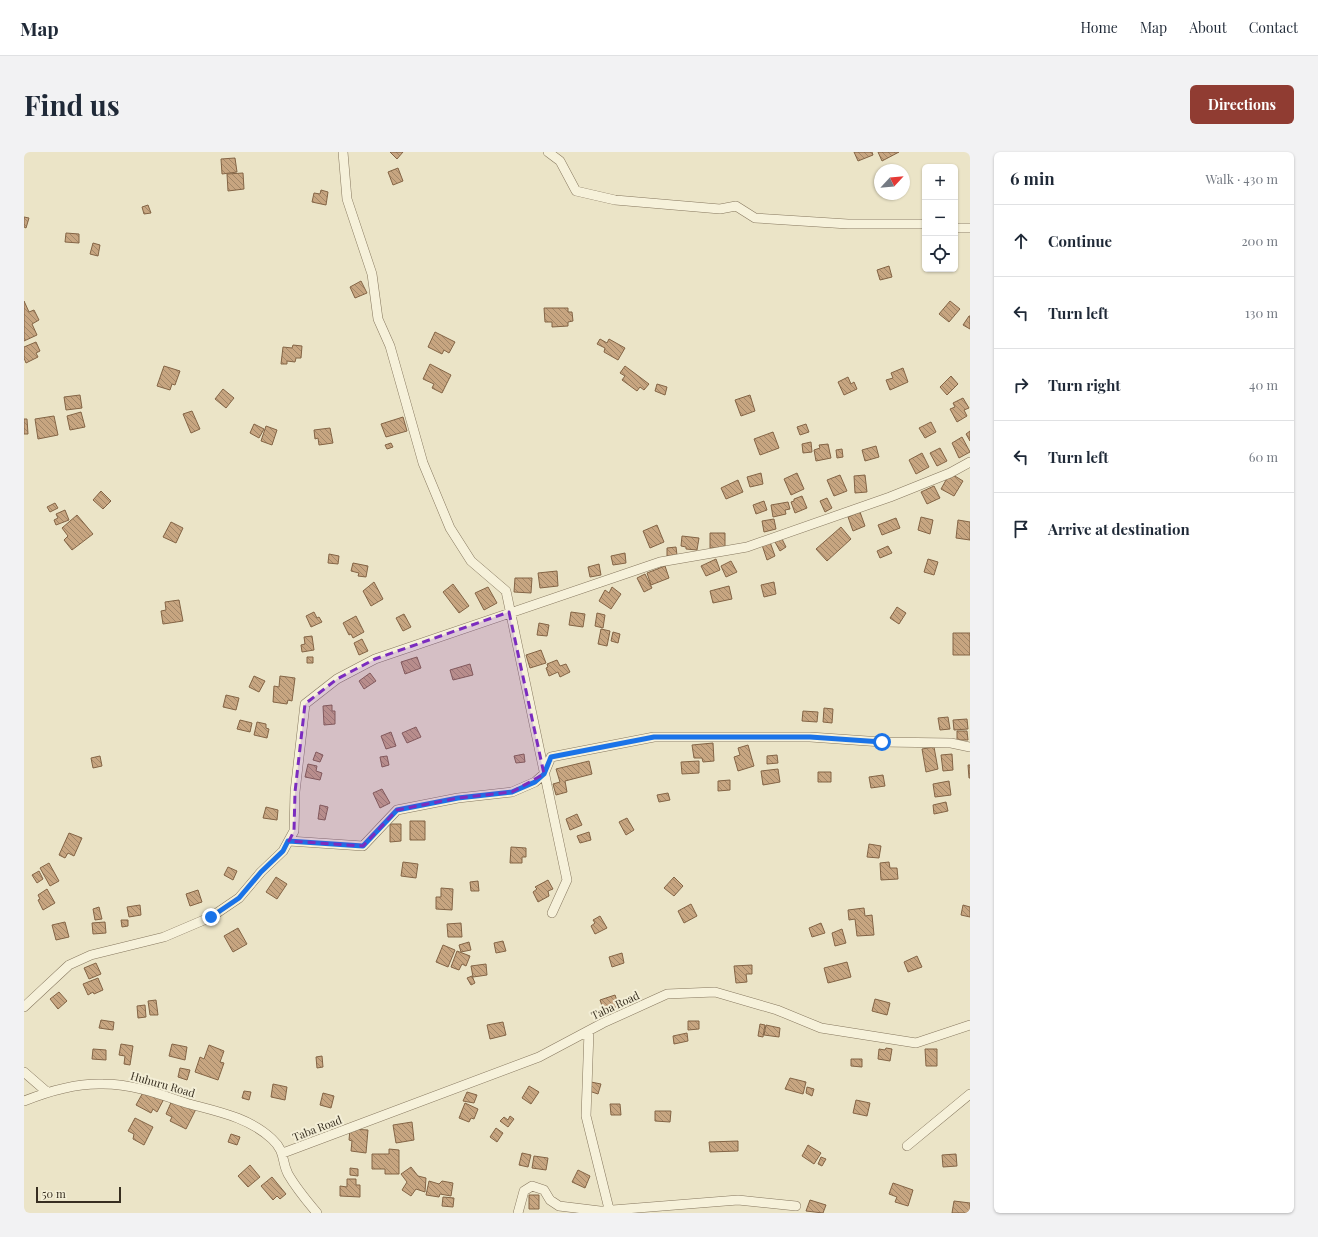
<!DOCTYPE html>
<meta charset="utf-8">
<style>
:root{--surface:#fff;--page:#f2f2f3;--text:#1f2937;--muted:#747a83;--line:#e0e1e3;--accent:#903c32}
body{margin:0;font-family:"Playfair Display",serif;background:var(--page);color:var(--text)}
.controls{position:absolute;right:12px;top:12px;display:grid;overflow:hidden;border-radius:6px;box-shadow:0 1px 3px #0004}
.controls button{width:36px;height:36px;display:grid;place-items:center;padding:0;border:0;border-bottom:1px solid var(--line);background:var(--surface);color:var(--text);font:20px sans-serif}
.compass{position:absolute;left:850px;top:12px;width:36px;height:36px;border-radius:50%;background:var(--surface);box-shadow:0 1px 3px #0004;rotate:64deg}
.scale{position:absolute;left:12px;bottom:10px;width:85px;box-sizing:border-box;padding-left:4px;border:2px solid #372e20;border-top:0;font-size:11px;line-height:14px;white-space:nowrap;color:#372e20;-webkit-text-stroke:3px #f3eed6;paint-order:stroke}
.stop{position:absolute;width:12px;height:12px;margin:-9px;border:3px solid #1a73e8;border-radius:50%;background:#fff}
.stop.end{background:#1a73e8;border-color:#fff;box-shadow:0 1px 4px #0008}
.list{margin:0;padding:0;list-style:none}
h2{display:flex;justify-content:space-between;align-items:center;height:52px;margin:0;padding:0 16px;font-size:17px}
h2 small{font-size:13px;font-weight:400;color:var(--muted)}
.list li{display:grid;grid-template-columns:26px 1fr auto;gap:12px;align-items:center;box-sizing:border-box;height:72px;padding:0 16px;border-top:1px solid var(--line)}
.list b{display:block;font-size:15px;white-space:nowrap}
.list em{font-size:13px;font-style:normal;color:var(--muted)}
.icon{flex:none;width:22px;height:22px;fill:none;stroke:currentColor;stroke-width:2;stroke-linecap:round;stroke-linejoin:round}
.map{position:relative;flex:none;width:946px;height:1061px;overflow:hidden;border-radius:6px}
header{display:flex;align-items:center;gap:24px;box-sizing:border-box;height:56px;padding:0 20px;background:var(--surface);border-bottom:1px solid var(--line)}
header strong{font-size:19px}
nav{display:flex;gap:22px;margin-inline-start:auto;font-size:14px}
.intro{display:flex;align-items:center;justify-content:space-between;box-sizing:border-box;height:96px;padding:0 24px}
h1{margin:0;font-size:28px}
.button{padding:10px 18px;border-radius:6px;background:var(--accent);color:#fff;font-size:14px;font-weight:700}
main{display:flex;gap:24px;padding:0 24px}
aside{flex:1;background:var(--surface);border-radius:6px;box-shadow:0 1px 3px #0004}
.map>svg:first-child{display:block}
</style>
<header>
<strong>Map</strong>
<nav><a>Home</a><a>Map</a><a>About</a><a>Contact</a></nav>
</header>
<div class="intro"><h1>Find us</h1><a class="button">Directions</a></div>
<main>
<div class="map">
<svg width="946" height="1061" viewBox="0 0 946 1061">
<defs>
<pattern id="building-back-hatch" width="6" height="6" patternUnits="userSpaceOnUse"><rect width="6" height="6" fill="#c7a580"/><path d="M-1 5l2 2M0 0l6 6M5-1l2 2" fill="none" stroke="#a28768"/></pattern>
</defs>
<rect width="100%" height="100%" fill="#ebe4c7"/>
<path fill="url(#building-back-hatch)" stroke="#836445" d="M366 0H379L373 7Z
M830 0H848L849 3 834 9Z
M854 0H875L858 9Z
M211 6 213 20 198 22 197 7Z
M374 16 379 29 369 33 364 20Z
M219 21 220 37 204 39 203 22Z
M297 38 304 40 302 53 288 50 290 41 296 42Z
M124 53 127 61 120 62 118 55Z
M0 65 5 66 2 76 0 75Z
M42 81 55 82V91L41 90Z
M69 91 76 93 74 104 66 102Z
M865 114 868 125 856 128 853 118Z
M337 129 343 141 331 146 326 135Z
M0 149 5 160 10 158 15 168 8 172 13 183 0 189Z
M926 149 936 157 925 170 915 162Z
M520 156H544V160H548L549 169 544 170V174L528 175V170H521Z
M945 164H946V177L939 173Z
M411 180 431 190 425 201 420 198 418 202 404 195Z
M576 187 583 191 585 187 601 196 594 208 580 200 581 196 573 192Z
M12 190 16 199 12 201 14 205 2 211 0 206V195Z
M269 193 278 194 277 206H272L271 210 263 209V212H257L259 195 268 196Z
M406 212 427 223 418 241 408 236 410 232 399 227Z
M140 214 156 219 151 233 148 232 146 238 133 234Z
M601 214 625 232 620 238 616 235 613 239 598 228 601 224 596 221Z
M879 216 884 230 866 238 862 228 869 226 867 221Z
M927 224 934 232 923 243 916 235Z
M824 225 827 232 830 230 833 237 820 243 814 230Z
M633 232 643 235 641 243 631 239Z
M199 237 210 246 202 256 191 247Z
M56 243 58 256 42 258 40 245Z
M726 243 731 259 717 264 711 248Z
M939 246 945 256 940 258 943 264 933 270 926 257 931 255 929 251Z
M168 259 176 277 167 281 159 262Z
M57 260 61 275 46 278 43 264Z
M30 264 34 283 14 287 11 267Z
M379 265 383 279 362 285 357 272Z
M0 267H3L4 282H0Z
M907 270 912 280 901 286 895 276Z
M230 272 240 277 235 286 226 281Z
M782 272 785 280 776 283 773 275Z
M242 274 253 278 248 293 237 289Z
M306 276 309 291 295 293 294 286 291 287 290 278Z
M946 279V289L942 282Z
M749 280 755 296 736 303 730 287Z
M938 285 946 300 935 306 928 291Z
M787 290 788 300 779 301 778 292Z
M367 291 369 295 363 297 361 293Z
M804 292 807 306 792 309 790 298 796 296 795 293Z
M852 294 855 305 841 309 838 298Z
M916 296 923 309 913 314 906 301Z
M818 297 819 305 813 306 812 298Z
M898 301 905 315 892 322 885 308Z
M737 321 739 332 726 335 723 325Z
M773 321 780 337 767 343 760 327Z
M926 321 939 329 930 344 917 337Z
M816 323 823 339 810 344 803 328Z
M841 323 843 340 831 341 830 324Z
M714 328 719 340 702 347 697 336Z
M910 334 916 346 903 352 897 340Z
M77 339 87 349 79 357 69 348Z
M778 344 783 356 771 361 767 350 770 349V347Z
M803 346 808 356 801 360 796 349Z
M740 349 743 358 732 362 729 353Z
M764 350 766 357 761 358 762 362 749 365 747 353Z
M31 351 34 356 26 360 23 355Z
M41 358 45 368 32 373 30 368 34 366 32 362Z
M836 360 841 374 829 379 824 365Z
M53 363 69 382 48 398 40 388 44 384 38 376Z
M897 365 909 368 906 382 894 378Z
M872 366 876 376 858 383 854 373Z
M750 367 752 377 740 380 738 369Z
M934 368 946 370V388L932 386Z
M147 370 159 376 152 391 139 385Z
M633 373 640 390 626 396 619 379Z
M817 375 827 387 803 409 792 397Z
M686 381H701V396H686Z
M658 384 675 386 673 398 662 397V395L657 394Z
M758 387 762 395 756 399 751 390Z
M746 390 751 404 743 408 738 393Z
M864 394 868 401 856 406 853 399Z
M652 395 653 403 643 404V396Z
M601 401 602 411 589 413 587 404Z
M305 402 315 404 314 412 304 411Z
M692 407 696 418 682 424 677 414Z
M904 407 914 410 910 423 900 420Z
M707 409 713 420 702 425 697 414Z
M329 411 344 414 342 425 334 424 335 421 327 419Z
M575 412 577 423 566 425 564 415Z
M641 414 645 426 627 433 623 421Z
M533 419 534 434 516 436 514 421Z
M621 422 628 436 620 440 613 426Z
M491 426H508L507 441 490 440Z
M350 430 359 447 347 454 339 439Z
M750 430 752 442 740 445 737 433Z
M429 432 445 454 435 461 419 440Z
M705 434 708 447 689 451 686 439Z
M464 435 473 451 460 458 451 441Z
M588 435 597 442 587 457 575 449 581 438 585 441Z
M155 448 159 469 139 472 137 459 142 458 141 450Z
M873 455 882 461 875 472 866 466Z
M290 460 293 466 295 465 298 470 287 475 282 464Z
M547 460 561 462 559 475 545 473Z
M573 461 581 463 579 476 571 474Z
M380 462 387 475 379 479 372 466Z
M332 464 340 480 329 486 327 482 325 483 319 471Z
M515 471 525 473 523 484 513 483Z
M577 477 586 479 583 494 574 492Z
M589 480 596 482 594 491 587 489Z
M929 481H946V503H929Z
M288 484 290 498 278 500 277 493 281 492 280 485Z
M338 487 344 499 335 503 330 491Z
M517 498 522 511 506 516 502 503Z
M283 505H289V511H283Z
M393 505 397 516 381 522 377 510Z
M533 508 536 514 542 512 546 520 536 525 534 520 525 524 522 516 524 515 523 512Z
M446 512 449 523 429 528 426 518Z
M346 521 352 529 340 537 335 529Z
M230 524 241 529 235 540 225 535Z
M256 524 271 526 268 549 264 548 263 552 249 550 250 534 255 535Z
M202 543 215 546 212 558 199 555Z
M308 553V559H311V572L300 573 299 554Z
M800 556 809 557 808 571 799 570Z
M779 559 794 560 793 570 778 569Z
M924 565 926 577 916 578 914 566Z
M943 567 944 577 930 578 929 568Z
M216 568 228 571 226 580 213 577Z
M233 570 242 572V576L245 577 243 586 230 583Z
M392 575 397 585 383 591 378 581Z
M933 579H943L944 588H933Z
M367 580 372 594 362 597 357 584Z
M689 591 690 609 679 610 678 606H670L668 593Z
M724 593 730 614 714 619 710 605 716 603 714 596Z
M910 595 914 617 902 620 898 597Z
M292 600 299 603 296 610 289 608Z
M500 602 501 610 492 611 490 604Z
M928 602 929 618 919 619 917 603Z
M753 603 754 611 743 612V604Z
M76 604 78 614 69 616 67 606Z
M363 604 365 613 358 615 356 605Z
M565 609 568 622 541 629 543 640 532 643 529 632 536 630 532 617Z
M675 609V621L658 622 657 610Z
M284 612 293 614 292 619 298 621 296 628 281 625Z
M944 613H946V626H945Z
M754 617 756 630 739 633 737 619Z
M794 620H807V630H794Z
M859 623 861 634 847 636 845 625Z
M706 628V638L694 639V629Z
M925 629 927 643 911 645 909 632Z
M358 637 366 651 356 656 349 641Z
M644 641 646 648 635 650 633 643Z
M922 650 924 659 910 662 909 653Z
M296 653 304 655 301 668 294 667Z
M242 655 254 658 253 668 239 666Z
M553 662 558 673 546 678 542 667Z
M603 666 610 678 602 683 595 670Z
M386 669H401V688H386Z
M366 672H377V689L366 690Z
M565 680 567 688 556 691 553 684Z
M45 681 58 686 50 704 44 701 41 706 35 703Z
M845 692 857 694 855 706 843 705Z
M487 695 502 696V705H498V711H486Z
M379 710 394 712 392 726 377 724Z
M865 710 866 716H873L874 727 857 728 856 711Z
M25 711 35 729 26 734 16 716Z
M204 715 213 719 209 728 200 723Z
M15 719 19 727 13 731 8 723Z
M252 725 263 732 253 747 242 740Z
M650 725 659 734 650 744 640 736Z
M524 728 529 737 524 739 525 744 514 750 509 740 513 737 511 735Z
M454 729 455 739H447L446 730Z
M417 736 429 737 428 758 412 757V745H417Z
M23 737 31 751 19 758 14 748 16 747 14 743Z
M174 738 178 750 166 754 162 742Z
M667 752 673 764 660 771 654 759Z
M116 753 117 763 105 765 103 755Z
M939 753 946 755V765L937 763Z
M75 755 78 767 71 768 69 757Z
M840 756 841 764 848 763 850 783 833 784 831 767 825 768 824 758Z
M576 764 583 776 571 782 567 774 571 771 569 768Z
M97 768H104V774L98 775Z
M41 770 45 785 32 788 28 773Z
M81 770 82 781 69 782 68 771Z
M437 771 438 785H424L423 772Z
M797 771 801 781 788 785 785 776Z
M214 776 223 792 209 800 200 784Z
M818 777 822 791 811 794 808 781Z
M479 789 482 799 472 801 470 791Z
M445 790 447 798 437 800 435 793Z
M419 793 431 798 424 815 412 810Z
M433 799 446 804 442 814 438 812 435 818 427 815Z
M598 801 600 811 588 815 585 805Z
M893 804 898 815 884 820 880 810Z
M823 810 827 825 804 831 800 816Z
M72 811 77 822 65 827 60 816Z
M462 812 463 823 449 825 447 814Z
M728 813V822H722L723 830 712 831 710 814Z
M448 824 451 831 447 833 443 826Z
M74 826 79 838 70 842 69 840 64 843 59 832Z
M35 840 43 849 34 857 26 847Z
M591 843 595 854 580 859 576 848Z
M851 847 866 851 863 863 848 859Z
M132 848 134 863H126L124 849Z
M121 853 122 865 114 866 113 854Z
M77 868 90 870 89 878 75 876Z
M664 869H675V877L664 878Z
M479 870 482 883 466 887 463 873Z
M736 872 741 873 739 885 734 884Z
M742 873 756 876 755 885 740 883Z
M663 881 664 889 650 892 649 884Z
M97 892 109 894 106 913 100 912 101 904 95 903Z
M148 892 163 895 161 908 145 904Z
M185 893 200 899 196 910 200 911 194 928 171 920 176 905 180 907Z
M862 896 868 897 866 909 854 907 855 897 861 898Z
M69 897 82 898V908L68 907Z
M901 897H913V914H902Z
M298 904 299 915 293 916 292 905Z
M827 907H838V915L827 914Z
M156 916 166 918 163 928 154 925Z
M766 926 782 930 779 942 761 937Z
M567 930 577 932 574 942 565 939Z
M249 932 263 935 261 948 247 945Z
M505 934 515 940 507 952 498 946Z
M122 935 141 945 133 960 129 957 127 961 112 953Z
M783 935 790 937 788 944 782 941Z
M220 939 227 940 225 948 218 946Z
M443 940 453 943 450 951 439 949Z
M299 941 310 944 307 956 296 953Z
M149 946 172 957 162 977 146 969 148 965 142 962Z
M832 948 846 951 843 964 829 961Z
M441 951 454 957 450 967 447 966 445 970 435 966Z
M586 952H596L597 963H587Z
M631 959H647L646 970 631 969Z
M486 964 490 967 484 975 476 969 480 965 484 968Z
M111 966 129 975 120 993 109 987 110 982 104 979Z
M388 970 390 988 372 991 369 973Z
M472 976 479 981 473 990 466 985Z
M326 977 344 978 342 1001 327 999 328 989 325 988Z
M207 982 216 985 213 993 204 990Z
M714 989V999L686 1000 685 990Z
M784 993 797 1001 790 1012 778 1004Z
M365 997 375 998V1022H361V1017H348V1002H365Z
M498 1001 507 1003 504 1015 495 1013Z
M932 1002 933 1014 919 1015 918 1003Z
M510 1004 524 1006 522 1018 508 1016Z
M797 1005 802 1007 798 1014 794 1012Z
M226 1013 236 1025 224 1035 214 1024Z
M387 1015 394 1024 402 1026 401 1040 392 1037 387 1044 378 1038 383 1030 377 1022Z
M326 1016 334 1017V1024L326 1023Z
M554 1018 566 1024 561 1036 548 1030Z
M248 1025 262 1042 256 1047 253 1044 249 1048 237 1034Z
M323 1027H332V1033H336V1045L316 1044V1034L323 1035Z
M405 1029 415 1032 418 1029 429 1031 427 1044 416 1042 415 1045 402 1043Z
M869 1031 889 1038 884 1054 871 1050 873 1045 865 1042Z
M505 1043H515V1057H505Z
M419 1045 430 1046 429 1055 418 1054Z
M786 1048 802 1053 799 1061 782 1059Z
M930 1049 946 1051V1061H928Z"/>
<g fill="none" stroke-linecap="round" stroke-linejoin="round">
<defs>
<path id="street" d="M319 0 323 47 348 122 354 167 366 194 399 311 426 376 447 409 482 439 543 728 528 761
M524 0 536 9 552 39 591 48 696 57 712 54 731 66 824 72H901
M931 76H946
M265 689 339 694 373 658 434 646 488 640 511 630 520 622 527 605 630 585H786L858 590 927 591 946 595
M0 855 45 813 67 803 140 785 187 765 215 746 237 720 259 699 270 679 271 640 281 552 313 527 351 507 636 410 723 395 866 345 926 321 946 310
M565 879 562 964 586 1061
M0 920 23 940
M0 949C25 939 52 931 79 932 108 932 135 942 162 951 191 959 225 965 248 987 262 1000 257 1008 264 1022 272 1036 282 1048 293 1061
M883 994 946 942
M259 1001 515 905 579 871 643 842 691 840 753 858 797 876 892 891 946 873
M494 1061 500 1039 508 1034 520 1038 526 1048 535 1054 576 1059 714 1048 772 1054"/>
</defs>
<use href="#street" stroke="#86775e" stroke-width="10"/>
<use href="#street" stroke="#f6f1da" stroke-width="9"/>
</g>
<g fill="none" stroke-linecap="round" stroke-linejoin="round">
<path stroke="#1a73e8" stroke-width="5" d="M187 765 215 746 237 720 259 699 264 689 339 694 373 658 434 646 488 640 511 630 520 622 527 605 630 585H786L858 590"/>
</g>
<path fill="#7b2cbf" fill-opacity="0.2" stroke="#7b2cbf" stroke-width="3" stroke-dasharray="8 5" stroke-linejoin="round" d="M485 460 520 622 488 640 434 646 373 658 339 694 265 689 270 679 271 640 281 552 313 527 351 507Z"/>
<g text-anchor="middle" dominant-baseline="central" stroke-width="4" stroke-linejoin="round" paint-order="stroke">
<g font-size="11" fill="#372e20" stroke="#f3eed6">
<text transform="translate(591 853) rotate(-25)">Taba Road</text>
<text transform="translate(139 932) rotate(16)">Huhuru Road</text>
<text transform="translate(293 976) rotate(-21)">Taba Road</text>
</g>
</g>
</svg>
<div class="controls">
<button>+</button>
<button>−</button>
<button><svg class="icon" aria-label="locate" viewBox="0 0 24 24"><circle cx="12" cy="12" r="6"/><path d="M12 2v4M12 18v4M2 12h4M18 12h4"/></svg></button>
</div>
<svg class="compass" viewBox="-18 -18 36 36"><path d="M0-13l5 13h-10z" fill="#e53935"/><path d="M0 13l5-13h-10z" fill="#747a83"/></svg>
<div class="scale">50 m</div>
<div class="stop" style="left:858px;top:590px"></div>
<div class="stop end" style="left:187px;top:765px"></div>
</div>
<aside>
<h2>6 min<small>Walk · 430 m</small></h2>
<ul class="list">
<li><svg class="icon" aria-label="ahead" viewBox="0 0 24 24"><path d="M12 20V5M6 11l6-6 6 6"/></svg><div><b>Continue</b></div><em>200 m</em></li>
<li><svg class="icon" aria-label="left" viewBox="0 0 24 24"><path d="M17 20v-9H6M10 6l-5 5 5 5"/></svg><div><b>Turn left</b></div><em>130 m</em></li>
<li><svg class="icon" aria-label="right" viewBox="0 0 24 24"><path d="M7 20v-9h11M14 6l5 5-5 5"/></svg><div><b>Turn right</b></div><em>40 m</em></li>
<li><svg class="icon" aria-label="left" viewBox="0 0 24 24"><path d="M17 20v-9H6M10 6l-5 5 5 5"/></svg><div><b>Turn left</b></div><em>60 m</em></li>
<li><svg class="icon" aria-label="arrive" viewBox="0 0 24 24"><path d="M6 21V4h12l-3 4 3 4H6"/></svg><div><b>Arrive at destination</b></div></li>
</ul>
</aside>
</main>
